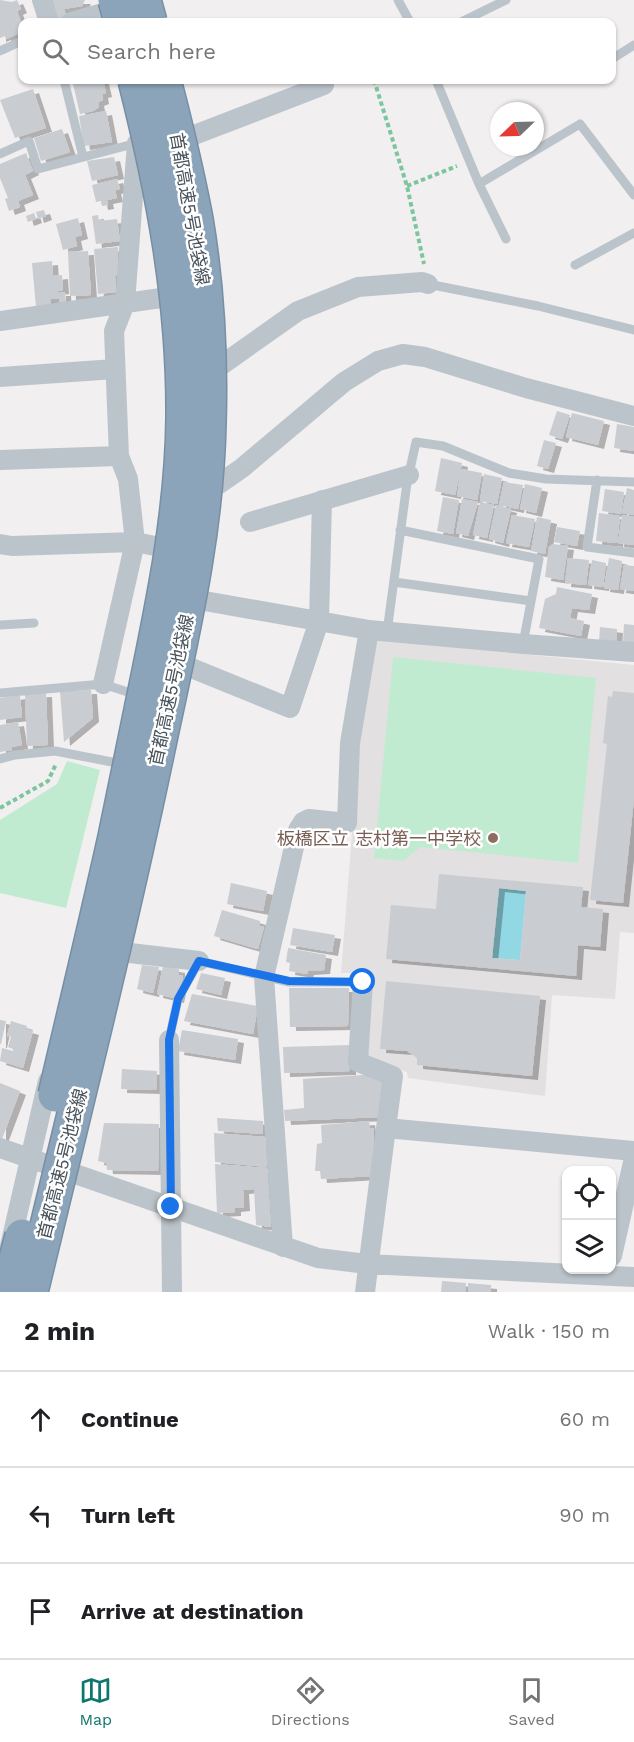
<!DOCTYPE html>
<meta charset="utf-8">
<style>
:root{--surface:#fff;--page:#f6f6f6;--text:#202124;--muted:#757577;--line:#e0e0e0;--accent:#0f766e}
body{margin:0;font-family:"Work Sans","Noto Sans JP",sans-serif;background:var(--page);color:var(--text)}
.controls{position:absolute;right:18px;bottom:18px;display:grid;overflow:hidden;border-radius:12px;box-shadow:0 2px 4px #0004}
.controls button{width:54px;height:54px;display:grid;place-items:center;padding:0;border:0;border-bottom:2px solid var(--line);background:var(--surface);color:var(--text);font:30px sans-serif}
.compass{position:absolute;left:490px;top:102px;width:54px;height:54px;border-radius:50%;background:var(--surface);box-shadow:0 2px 4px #0004;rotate:247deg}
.stop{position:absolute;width:18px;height:18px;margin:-14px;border:4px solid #1a73e8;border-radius:50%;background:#fff}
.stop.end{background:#1a73e8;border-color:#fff;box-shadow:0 2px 6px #0008}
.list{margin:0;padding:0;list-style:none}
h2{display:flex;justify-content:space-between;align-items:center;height:78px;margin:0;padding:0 24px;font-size:26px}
h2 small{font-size:20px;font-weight:400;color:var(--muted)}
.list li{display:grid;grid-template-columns:39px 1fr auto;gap:18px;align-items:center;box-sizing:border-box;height:96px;padding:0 24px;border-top:2px solid var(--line)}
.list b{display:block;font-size:22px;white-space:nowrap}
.list em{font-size:20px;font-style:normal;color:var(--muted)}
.icon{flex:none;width:33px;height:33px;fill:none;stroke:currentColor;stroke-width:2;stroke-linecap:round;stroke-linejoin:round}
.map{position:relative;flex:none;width:634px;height:1292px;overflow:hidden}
.search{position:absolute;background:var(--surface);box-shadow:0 2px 4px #0004;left:18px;right:18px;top:18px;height:66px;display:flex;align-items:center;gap:15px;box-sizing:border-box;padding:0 21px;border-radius:12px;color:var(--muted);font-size:22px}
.sheet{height:366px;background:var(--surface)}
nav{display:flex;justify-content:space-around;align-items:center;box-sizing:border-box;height:84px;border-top:2px solid var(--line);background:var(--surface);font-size:16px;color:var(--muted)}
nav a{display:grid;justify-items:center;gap:3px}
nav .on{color:var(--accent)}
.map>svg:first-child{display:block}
</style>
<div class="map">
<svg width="634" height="1292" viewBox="0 0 634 1292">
<defs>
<filter id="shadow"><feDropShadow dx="6" dy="4" stdDeviation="0" flood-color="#0004"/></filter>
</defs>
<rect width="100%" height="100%" fill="#f1efef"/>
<path fill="#e2e0e0" d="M379 640 634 665V933L620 932 615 999 552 995 545 1096 408 1078 407 1072 366 1057 372 973H341L359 745 374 644Z"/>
<path fill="#c1ebd0" d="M393 657 596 678 578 863 420 847 403 861 374 858Z
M67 761 100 770 66 908 0 893V820L57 784Z"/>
<path fill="#92d7e4" d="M499 888 526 891 520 960 492 958Z"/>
<path fill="#c9ccd1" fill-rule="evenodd" filter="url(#shadow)" d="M0 0 12 2 17 0 21 9 17 11 22 25V32L6 39 5 36 0 38Z
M49 0H85L82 6 64 9 66 16 55 20Z
M97 80H103L106 93 102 94 103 100 98 102 99 107 93 111 80 114 73 84Z
M33 89 46 128 15 138 0 100Z
M106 111 112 142 84 146 79 116Z
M62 129 70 152 41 161 34 138Z
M26 153 33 171 25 175 33 195 18 201 20 207 9 211 5 199 8 198 0 178V164Z
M114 157 118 175 92 181 87 161Z
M117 179 120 189 115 190 117 198 107 200 108 205 102 206 101 201 96 202 92 185Z
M44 210 46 216 38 219 36 212Z
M34 213 36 219 28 222 26 216Z
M98 215 99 221 117 219 120 241 96 244 92 216Z
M78 218 82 235 75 237 77 246 63 250 56 224Z
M118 247 117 276H115L116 292 98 294 94 249Z
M88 251 91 295 70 296 68 252Z
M52 261 53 276 62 275 63 290 58 291 59 299 60 292H65L66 306H59V299H51V305L36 307 32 263Z
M557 411 570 415 562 439 549 435Z
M572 413 604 421 598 445 566 437Z
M617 424 634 427V451L614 448Z
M544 440 556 443 548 469 537 466Z
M441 458 462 463 455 495 435 491Z
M461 469 482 473 477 500 457 496Z
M484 474 502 478 497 504 480 501Z
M504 482 523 485 518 509 499 505Z
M525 484 542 488 536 513 520 509Z
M627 488 634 490V515L622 513Z
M605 489 624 492 621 514 602 511Z
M443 497 459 500 453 534 437 531Z
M462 499 478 502 468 536 456 533Z
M480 502 494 505 487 538 473 535Z
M496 505 511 509 503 543 489 539Z
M599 513 620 516 617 543 596 541Z
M512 515 535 519 529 547 506 543Z
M622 515 634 517V545L618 543Z
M537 517 551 520 545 554 531 551Z
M557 527 580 531 577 546 554 542Z
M553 544 568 546 563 580 545 577 549 547Z
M568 558 589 560 586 585 565 583Z
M609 558 622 561 618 590 604 588Z
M592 560 606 563 603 587 588 585Z
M624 565 634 566V591L620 589Z
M557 587 592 594 589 610 572 608 570 618 584 621 581 636 539 628 545 599 556 594Z
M624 624 634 625V644L623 643Z
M600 627 617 629 616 643 599 642Z
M91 690 93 718 64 742 60 691Z
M613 691 634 693V799L623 903 590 900 607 744 603 743 608 696 612 697Z
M46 693 48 745 27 746 25 694Z
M20 695 22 717 0 720V698Z
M18 722 22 745 12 747V750L0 752V725Z
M439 874 583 887 581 907 603 909 600 947 578 945 576 976 386 959 391 905 436 909ZM499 888 526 891 520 960 492 958Z
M231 883 267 891 263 911 227 904Z
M222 910 260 921V926L264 927 258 949 214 936Z
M293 928 335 935 332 952 290 945Z
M288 948 326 955 324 970 308 971 307 974 289 971 290 963 286 962Z
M142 965 159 967 153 993 137 989Z
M163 966 179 969V975L183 976 178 999 157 994Z
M201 973 225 978 221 995 196 989Z
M386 981 540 996 532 1076 417 1065V1058L407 1051 380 1049Z
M289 988H349L348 1026 290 1027Z
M192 994 258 1006 253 1034 184 1021Z
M0 1020 6 1021 1 1044H0Z
M11 1021 27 1026 26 1029 33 1031 23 1068 0 1061 2 1048 13 1051V1049L8 1047 11 1037 7 1036Z
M182 1030 238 1039 235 1060 178 1051Z
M350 1045V1071L284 1073 283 1047Z
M122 1069 157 1071 156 1090 121 1089Z
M377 1074 386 1080 381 1117 285 1121 284 1110 304 1108 303 1079Z
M0 1083 20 1091 2 1139H0Z
M217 1118 263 1121V1134L218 1131Z
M369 1121 370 1128H374L373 1176 321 1179 320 1171H315L317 1144 322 1143 321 1125Z
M104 1123 159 1124 158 1171 107 1170 106 1163 98 1161Z
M214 1133 265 1137 267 1167 215 1162Z
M215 1164 267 1168 271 1227 256 1225 254 1189 243 1190 244 1207 235 1208V1212L217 1213Z
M442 1281 466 1283 465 1292H441Z
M468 1283 491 1285V1292H468Z"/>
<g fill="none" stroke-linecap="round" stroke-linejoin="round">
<path stroke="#7cc69e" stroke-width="4" stroke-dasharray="4.5 3" stroke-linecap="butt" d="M374 80 407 186 424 264
M407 186 457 166
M0 808 48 781 56 764"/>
<path stroke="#bcc4cb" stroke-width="9" d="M398 0 410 22
M461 22 506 0
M0 51 22 41
M612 59 634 45
M64 80 83 157
M436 80 479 184 506 239
M0 154 29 141 38 169 137 143
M479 184 580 124 634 195
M575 265 634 233
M428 284 538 306 634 330
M597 480 587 547 634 553
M400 530 539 559 523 644
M394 582 531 601
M0 625 34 623
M387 632 407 483 416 442 443 446 509 473 546 479 634 482
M0 693 103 684 134 694
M0 759 15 755 55 751 117 763
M169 1040 178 999 199 961 289 982H363"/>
<path stroke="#bcc4cb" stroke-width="20" d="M42 0 49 22
M71 22 106 12 127 9
M189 137 324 85
M0 321 168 297
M223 364 298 311 358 287 422 282 428 284
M0 377 115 369
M0 460 119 456
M219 484 242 468 344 382 378 361 403 354 425 357 526 388 634 416
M250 522 409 475
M0 544 12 546 135 542 128 479 119 456 114 331 125 303 137 143
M199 600 369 630 523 644 634 652
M184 665 290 708 319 621 322 500
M103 684 135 542 160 547
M121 952 199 961
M363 982 358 1062 393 1076 386 1128 634 1151
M169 1040 172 1292
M0 1148 318 1258 367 1264 634 1277
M10 1246 48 1081
M283 1247 264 977 298 830 303 822 309 819 347 823 350 743 369 630
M612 1256 634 1158
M365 1292 386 1128"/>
<defs>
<path id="highway-bridge" d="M115 0 121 22
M144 0 150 22
M55 1095C75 1009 96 923 115 837 124 795 132 752 141 710 161 613 182 517 183 418 184 302 163 191 135 80
M7 1292 22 1236
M31 1292C74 1113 119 934 157 754 180 644 207 536 209 423 211 356 207 285 196 219 187 172 176 126 164 80"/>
</defs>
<use href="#highway-bridge" stroke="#768fa5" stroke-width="36" stroke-linecap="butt"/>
<use href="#highway-bridge" stroke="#8ba4b9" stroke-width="33"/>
</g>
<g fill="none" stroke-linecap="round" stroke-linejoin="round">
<path stroke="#1a73e8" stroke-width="8" d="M171 1207 169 1040 178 999 199 961 289 981 363 982"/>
</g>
<circle fill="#8d6e63" stroke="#fff" stroke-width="2" cx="493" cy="838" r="6"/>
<g text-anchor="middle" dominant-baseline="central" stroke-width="5" stroke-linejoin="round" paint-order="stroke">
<g font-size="18" fill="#49535b" stroke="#fff">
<text transform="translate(190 209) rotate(80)">首都高速5号池袋線</text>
<text transform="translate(171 690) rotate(-78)">首都高速5号池袋線</text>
<text transform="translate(62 1164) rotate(-76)">首都高速5号池袋線</text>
</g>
<g font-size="18" fill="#785e54" stroke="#fff" text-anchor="end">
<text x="481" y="838">板橋区立 志村第一中学校</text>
</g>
</g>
</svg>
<div class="controls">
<button><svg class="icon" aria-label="locate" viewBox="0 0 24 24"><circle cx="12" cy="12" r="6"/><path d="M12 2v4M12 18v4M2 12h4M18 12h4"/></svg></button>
<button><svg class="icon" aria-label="layers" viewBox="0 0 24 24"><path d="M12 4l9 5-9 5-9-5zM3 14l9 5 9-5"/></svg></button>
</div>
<svg class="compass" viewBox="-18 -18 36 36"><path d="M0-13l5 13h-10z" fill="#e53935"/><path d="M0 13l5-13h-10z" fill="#757577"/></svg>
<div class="stop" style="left:363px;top:982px"></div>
<div class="stop end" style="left:171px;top:1207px"></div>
<div class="search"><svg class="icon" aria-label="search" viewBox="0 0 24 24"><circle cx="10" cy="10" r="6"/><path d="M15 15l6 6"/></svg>Search here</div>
</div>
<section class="sheet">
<h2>2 min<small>Walk · 150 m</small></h2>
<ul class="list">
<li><svg class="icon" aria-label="ahead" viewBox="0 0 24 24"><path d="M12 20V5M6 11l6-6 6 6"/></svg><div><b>Continue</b></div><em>60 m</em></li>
<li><svg class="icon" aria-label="left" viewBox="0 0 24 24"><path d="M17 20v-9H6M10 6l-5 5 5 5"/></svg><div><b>Turn left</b></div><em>90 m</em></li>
<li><svg class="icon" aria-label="arrive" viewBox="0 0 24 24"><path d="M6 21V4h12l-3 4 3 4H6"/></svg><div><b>Arrive at destination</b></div></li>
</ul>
</section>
<nav>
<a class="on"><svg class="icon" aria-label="map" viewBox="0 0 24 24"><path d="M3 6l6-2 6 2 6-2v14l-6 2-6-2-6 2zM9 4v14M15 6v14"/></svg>Map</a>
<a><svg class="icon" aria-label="directions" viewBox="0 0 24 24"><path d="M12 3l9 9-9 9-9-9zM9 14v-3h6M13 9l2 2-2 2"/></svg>Directions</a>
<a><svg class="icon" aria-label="saved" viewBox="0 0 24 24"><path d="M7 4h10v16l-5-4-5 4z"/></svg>Saved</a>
</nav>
